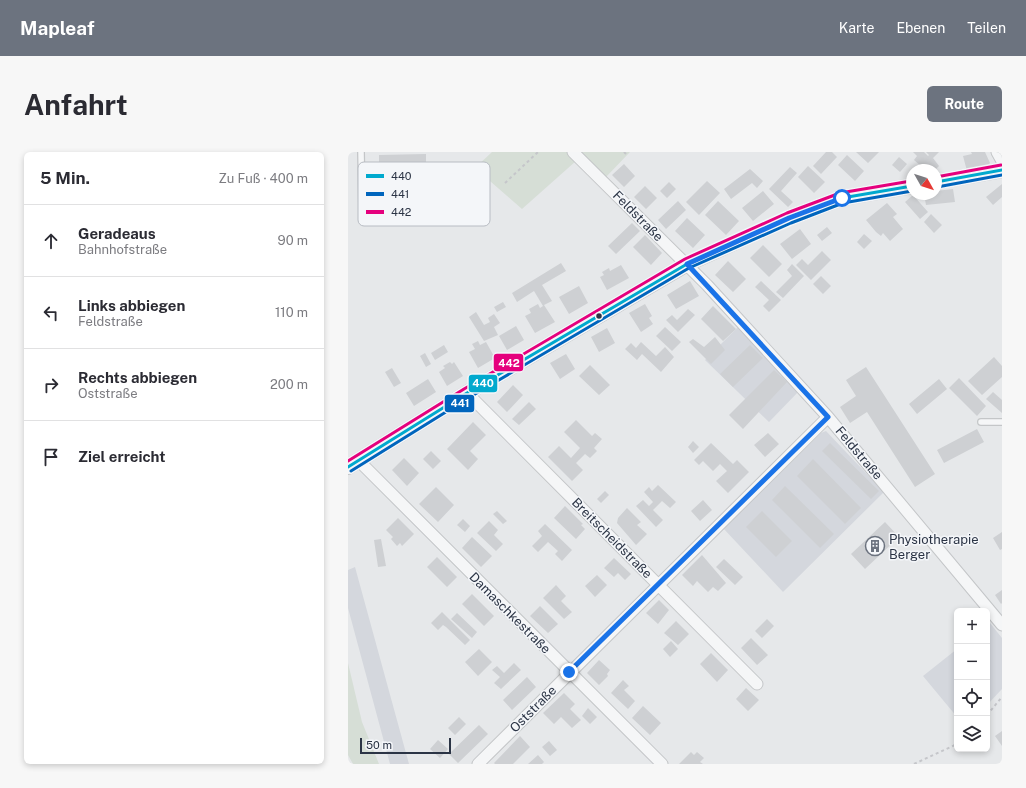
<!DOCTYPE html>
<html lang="de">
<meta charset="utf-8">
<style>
:root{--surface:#fff;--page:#f7f7f7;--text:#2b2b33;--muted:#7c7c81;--line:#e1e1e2;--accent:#6c737f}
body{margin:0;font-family:"Public Sans",sans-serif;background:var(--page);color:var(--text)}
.controls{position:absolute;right:12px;bottom:12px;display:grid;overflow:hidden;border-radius:6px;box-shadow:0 2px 6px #0003}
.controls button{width:36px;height:36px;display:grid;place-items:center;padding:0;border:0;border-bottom:1px solid var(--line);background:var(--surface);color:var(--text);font:20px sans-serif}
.compass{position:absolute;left:558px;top:12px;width:36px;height:36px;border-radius:50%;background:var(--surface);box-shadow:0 2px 6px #0003;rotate:129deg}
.scale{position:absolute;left:12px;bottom:10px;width:91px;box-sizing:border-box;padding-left:4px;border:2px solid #2b3445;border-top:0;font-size:11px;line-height:14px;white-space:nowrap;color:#2b3445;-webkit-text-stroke:3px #f4f6f9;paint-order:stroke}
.stop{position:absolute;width:12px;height:12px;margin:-9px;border:3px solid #1a73e8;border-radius:50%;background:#fff}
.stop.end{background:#1a73e8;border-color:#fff;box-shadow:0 1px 4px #0008}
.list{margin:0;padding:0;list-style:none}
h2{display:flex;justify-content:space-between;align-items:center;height:52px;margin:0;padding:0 16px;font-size:17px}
h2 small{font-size:13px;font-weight:400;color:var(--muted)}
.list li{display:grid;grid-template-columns:26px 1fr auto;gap:12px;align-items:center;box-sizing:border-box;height:72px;padding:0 16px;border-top:1px solid var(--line)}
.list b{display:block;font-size:15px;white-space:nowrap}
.list p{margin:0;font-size:13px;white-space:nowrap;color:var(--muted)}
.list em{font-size:13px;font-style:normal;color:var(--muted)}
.icon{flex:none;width:22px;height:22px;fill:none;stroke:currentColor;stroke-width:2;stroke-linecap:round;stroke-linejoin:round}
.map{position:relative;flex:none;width:654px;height:612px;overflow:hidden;border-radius:6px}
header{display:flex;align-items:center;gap:24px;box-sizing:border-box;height:56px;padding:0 20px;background:var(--accent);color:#fff}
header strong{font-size:19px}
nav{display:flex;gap:22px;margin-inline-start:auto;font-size:14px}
.intro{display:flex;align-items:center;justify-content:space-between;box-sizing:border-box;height:96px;padding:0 24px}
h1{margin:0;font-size:28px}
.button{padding:10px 18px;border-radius:6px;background:var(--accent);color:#fff;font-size:14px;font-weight:700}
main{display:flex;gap:24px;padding:0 24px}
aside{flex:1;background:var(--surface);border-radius:6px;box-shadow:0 2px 6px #0003}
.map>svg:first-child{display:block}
</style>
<header>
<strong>Mapleaf</strong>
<nav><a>Karte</a><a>Ebenen</a><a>Teilen</a></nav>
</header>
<div class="intro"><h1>Anfahrt</h1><a class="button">Route</a></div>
<main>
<aside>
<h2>5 Min.<small>Zu Fuß · 400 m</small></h2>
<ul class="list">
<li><svg class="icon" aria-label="ahead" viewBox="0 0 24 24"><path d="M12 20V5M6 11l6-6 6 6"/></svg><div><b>Geradeaus</b><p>Bahnhofstraße</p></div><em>90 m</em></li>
<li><svg class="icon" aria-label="left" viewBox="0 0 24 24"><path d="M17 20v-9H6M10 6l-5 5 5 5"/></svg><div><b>Links abbiegen</b><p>Feldstraße</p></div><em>110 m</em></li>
<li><svg class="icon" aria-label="right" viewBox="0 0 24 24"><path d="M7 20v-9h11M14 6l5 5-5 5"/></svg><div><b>Rechts abbiegen</b><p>Oststraße</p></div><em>200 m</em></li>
<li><svg class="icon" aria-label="arrive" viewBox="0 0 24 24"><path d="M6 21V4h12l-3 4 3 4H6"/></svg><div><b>Ziel erreicht</b></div></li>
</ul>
</aside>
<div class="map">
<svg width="654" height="612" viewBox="0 0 654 612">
<rect width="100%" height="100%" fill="#e6e8ea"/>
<path fill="#d4d7dd" d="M391 174 452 238 421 270 357 208Z
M478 279 536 340 435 440 375 376 473 281Z
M7 415 61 612H42L0 456V418Z
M642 471 654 486V537L639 553V473Z
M609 497V565L575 524Z"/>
<path fill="#d6ded6" d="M144 0H219L228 9 174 57 127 16Z
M233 0H282L258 25Z
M0 511 14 570 31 612H5L0 603Z"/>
<path fill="#ced0d3" d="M478 0H484L489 5 473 22 465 14Z
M508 0H531L520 11Z
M565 0H576L580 4 581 3 578 0H591L585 6 591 14 587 18H573L571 16 573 14 566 8 569 4Z
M623 0H637L642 11 637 16 619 19 615 4 624 2Z
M78 2V21L31 22V3Z
M499 3 516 19 507 29 490 13Z
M551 5 559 12 552 20 544 13Z
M276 12 287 24 276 35 264 23Z
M460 14 477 30 466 41 450 25Z
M442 15 449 21 433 39 445 50 440 55 421 37Z
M402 17 415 29 409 36 404 31 383 47 376 37Z
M359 29 372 41 351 63 338 50Z
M321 30 328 37 319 46 312 39Z
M654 32V45L645 53 638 45Z
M297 34 309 46 298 57 286 45Z
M605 37 607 50 578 53 576 42H588V39Z
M415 39 426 52 405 69 394 56Z
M565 43 580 60 572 67 557 50Z
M330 49 338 58 318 77 310 68Z
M370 49 391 69 378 83 357 63Z
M539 51 549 62 545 65 555 77 542 89 535 81 533 84 528 80 518 68Z
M583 62 594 73 586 81 576 70Z
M339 66 357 83 345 96 327 79Z
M284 71 292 79 268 102 260 94Z
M479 75 484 81 474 89 469 83Z
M452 77 463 92 444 107 432 92Z
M516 82 524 89 516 97 509 90Z
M297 83 314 101 303 113 285 95Z
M415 93 434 112 421 125 402 106Z
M474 99 483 108 463 128 448 113 454 107 460 113Z
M380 109 398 127 385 140 367 123Z
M213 111 218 119 194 133 204 149 196 153 207 170 187 181 177 164 183 161 181 157 190 152 192 156 195 154 186 139 169 150 164 141Z
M444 112 456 124 435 146 428 140 444 124 439 118Z
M273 113 281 126 259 138 252 125 256 123 254 120 261 116 262 119Z
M473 124 483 134 475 142 465 132Z
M342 129 351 144 328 157 319 143Z
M413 129 433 148 421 160 415 154 421 148 407 135Z
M231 134 240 151 221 162 211 145Z
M155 150 158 155 149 160 146 155Z
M297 152 304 164 301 166 305 172 293 180 281 161Z
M365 154 388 177 375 189 353 167Z
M340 157 347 163 330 180 318 168 324 163 329 168Z
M128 160 136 173 142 170 140 166 146 162 152 171 146 175 150 183 136 189 121 165Z
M168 174 176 188 159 198 151 184Z
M317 175 333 190 324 199 308 184Z
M259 176 267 191 251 200 243 185Z
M367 185 377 198 363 212 341 190 345 187 356 195Z
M130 189 132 193 138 190 147 206 130 216 121 200 127 197 124 192Z
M293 190 308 204 317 195 326 205 313 220 294 202 289 208 277 197 283 191 288 196Z
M96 193 100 200 87 208 83 201Z
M402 193 415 206 385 235 372 222Z
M77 201 83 212 78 215 72 204Z
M218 202 227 217 212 227 202 211Z
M646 205 654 214V225L634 243 620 229Z
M102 210 104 212 106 210 115 224 99 234 91 220 97 216 95 214Z
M242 213 262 233 251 243 231 224Z
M518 215 587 322 567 335 519 260 502 271 492 255 508 244 498 228Z
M44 216 53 231 46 235 37 220Z
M426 218 439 230 395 277 381 263Z
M611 226 638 254 629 264 601 236Z
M80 227 88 240 66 254 58 241Z
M591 227 599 237 569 262 561 252Z
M165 233 175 243 159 260 149 250Z
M645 240 654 248V261L638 247Z
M181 250 188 257 171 273 164 267Z
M228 268 244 284 247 281 254 287 246 296 249 299 242 306 237 302 228 311 235 318 224 329 200 305 211 294 223 306 232 296 216 280Z
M125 270 138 283 122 299 130 307 120 318 99 297Z
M629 277 636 290 596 311 589 298Z
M420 281 431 292 417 305 406 293Z
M345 289 351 295 345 301 340 295Z
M363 291 385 312 389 308 401 320 380 341 368 329 379 319 372 312 365 319 355 309 351 313 346 308Z
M482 291 531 339 523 347 474 299Z
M83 299 93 309 85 317 75 307Z
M56 306 71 321 59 334 44 318Z
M465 307 513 356 497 372 449 324Z
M310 333 328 350 322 356 314 349 305 358 315 368 308 375 288 354 295 348 301 354 305 350 296 340 301 335 304 339Z
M437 334 486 382 472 396 424 348Z
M88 335 106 353 90 370 71 352Z
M257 339 261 343 253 351 249 347Z
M355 348 364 358 352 369 343 359Z
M217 354 235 372 233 373 237 377 228 387 206 366Z
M279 356 293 370 289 373 299 382 288 393 269 371 270 366Z
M149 359 159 369 155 372 145 362Z
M414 359 444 389 428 405 398 375Z
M50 366 66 382 54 394 52 391 49 394 43 387 45 385 38 378Z
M115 367 122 374 117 380 109 373Z
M141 369 150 378 146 383 155 392 148 399 129 381Z
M537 370 551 385 517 417 503 402Z
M197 372 224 398 214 409 207 402 210 399 200 390 190 400 184 394 194 384 190 379Z
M654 380V397L652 398 645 386Z
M124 385 144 404 133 415 114 396Z
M33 387 38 414 30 415 26 388Z
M354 403 378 431 370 439 365 435 360 440 349 429 345 434 334 423Z
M89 405 109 425 99 435 79 415Z
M266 406 283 422 277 428 270 421 266 425 256 416Z
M376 407 395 425 387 433 368 415Z
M249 423 259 433 247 445 237 434Z
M208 433 218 444 213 449 224 460 216 467 195 446Z
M654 438V451L653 452 647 443Z
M124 442 146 464 136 474 114 452Z
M311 448 321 458 310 472 298 461Z
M192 454 210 472 200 481 182 464Z
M94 460 122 488 117 493 98 475 95 473 90 478 83 471Z
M109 461 129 480 124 486 103 467Z
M419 467 426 474 414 486 407 479Z
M328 469 341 482 330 493 316 481Z
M403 486 420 503 409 513 393 496Z
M323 489 330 497 322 505 315 497Z
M131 497 144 510 130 524 117 510Z
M363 501 380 518 369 530 352 512Z
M251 508 262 518 259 522 260 524 251 533 239 521Z
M166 511 173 518 153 537 146 531 152 525 144 518 149 514 156 521Z
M179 525 188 535 164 558 155 548Z
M275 528 281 534 276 538 287 549 280 557 263 541Z
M398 536 411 548 400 559 388 547Z
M216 541 227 552 222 557 233 568 224 576 213 565 206 572 195 561Z
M295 554 313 571 302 583 284 566Z
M240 556 249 565 242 572 234 564Z
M111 565 118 572 107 583 100 576Z
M131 573 140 582 110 611 101 602Z
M654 579V594L647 584Z
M172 584 182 595 165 612H147L146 611Z
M90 588 100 597 92 606 82 597Z
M201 589 209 598 202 604 194 595Z
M343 600 346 603 349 600 356 606 352 610 355 612H331Z
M190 603 196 610 194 612H180Z"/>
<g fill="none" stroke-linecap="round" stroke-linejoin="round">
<defs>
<path id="service" d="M13 0 14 53
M14 33 77 31
M633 270H654"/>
<path id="minor" d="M225 0 359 133 480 265 654 473
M649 0 654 9
M119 241 409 532
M11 309 314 612
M130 612 480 265"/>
<path id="tertiary" d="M588 30 654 18
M0 315 119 241 339 112 441 66 494 46 564 34"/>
</defs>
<use href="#service" stroke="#c4c6c8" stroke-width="8"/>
<use href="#minor" stroke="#c4c6c8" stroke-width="13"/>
<use href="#tertiary" stroke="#c4c6c8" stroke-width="16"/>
<path stroke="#c5c6ca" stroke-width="2" stroke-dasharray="3 3" stroke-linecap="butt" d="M276 0 278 2
M157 31 190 0
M639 563 654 545
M566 612 609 592"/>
<use href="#service" stroke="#f5f6f7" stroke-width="5.5"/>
<use href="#minor" stroke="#f5f6f7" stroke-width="11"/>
<use href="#tertiary" stroke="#f5f6f7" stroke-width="14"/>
<defs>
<path id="bus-1" d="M588 30 654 18
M0 315 119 241 339 112 441 66 494 46 564 34"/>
<path id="bus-2" d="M589 35 654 23
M3 319 122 245 341 116 443 71 495 51 564 39"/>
<path id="bus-3" d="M588 25 653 13
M0 309 116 237 337 107 439 61 492 41 563 29"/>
</defs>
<use href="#bus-1" stroke="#f4f6f9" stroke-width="6"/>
<use href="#bus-2" stroke="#f4f6f9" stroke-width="6"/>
<use href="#bus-3" stroke="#f4f6f9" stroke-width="6"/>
<use href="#bus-1" stroke="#00a9ce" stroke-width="3"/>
<use href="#bus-2" stroke="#0065bd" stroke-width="3"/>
<use href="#bus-3" stroke="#e5007d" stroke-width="3"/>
</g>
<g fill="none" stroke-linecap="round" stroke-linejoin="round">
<path stroke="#1a73e8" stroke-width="5" d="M221 520 480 265 339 112 441 66 494 46"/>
</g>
<defs>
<symbol id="building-ring" viewBox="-11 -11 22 22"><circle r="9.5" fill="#f4f6f9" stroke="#6c737f" stroke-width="1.5"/><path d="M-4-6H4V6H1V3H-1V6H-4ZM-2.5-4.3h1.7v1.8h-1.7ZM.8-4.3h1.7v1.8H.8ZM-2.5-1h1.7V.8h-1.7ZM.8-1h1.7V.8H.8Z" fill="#6c737f"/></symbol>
</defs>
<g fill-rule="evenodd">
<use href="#building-ring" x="516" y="383" width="22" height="22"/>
</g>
<circle fill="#2b3445" stroke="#f4f6f9" stroke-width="1.5" cx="251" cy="164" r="3.5"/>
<g text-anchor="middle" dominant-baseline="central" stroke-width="3" stroke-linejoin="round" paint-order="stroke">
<g font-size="13" fill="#2b3445" stroke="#f4f6f9">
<text transform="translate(290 64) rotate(45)">Feldstraße</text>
<text transform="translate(511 301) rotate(50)">Feldstraße</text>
<text transform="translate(264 386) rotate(45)">Breitscheidstraße</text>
<text transform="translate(162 461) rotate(45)">Damaschkestraße</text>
<text transform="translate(185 557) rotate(-45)">Oststraße</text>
</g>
<g font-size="13" fill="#2b3445" stroke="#f4f6f9" text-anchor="start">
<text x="541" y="387">Physiotherapie<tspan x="541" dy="15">Berger</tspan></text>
</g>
</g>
<rect x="10" y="10" width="132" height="64" rx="6" fill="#f4f6f9" stroke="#b8bcc3" stroke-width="1"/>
<rect x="18" y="22" width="18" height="4" fill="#00a9ce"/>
<rect x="18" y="40" width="18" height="4" fill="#0065bd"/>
<rect x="18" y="58" width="18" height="4" fill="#e5007d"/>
<g font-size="11" fill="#2b3445">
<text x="43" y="28">440</text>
<text x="43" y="46">441</text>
<text x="43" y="64">442</text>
</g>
<g stroke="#f4f6f9" stroke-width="1.5">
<rect x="145" y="201" width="31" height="19" rx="4" fill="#e5007d"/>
<rect x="120" y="222" width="30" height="19" rx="4" fill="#00a9ce"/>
<rect x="96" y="242" width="31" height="19" rx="4" fill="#0065bd"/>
</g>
<g font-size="11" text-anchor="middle" font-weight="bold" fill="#fff">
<text x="161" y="215">442</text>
<text x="135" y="235">440</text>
<text x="112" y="255">441</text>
</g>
</svg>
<div class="controls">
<button>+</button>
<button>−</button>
<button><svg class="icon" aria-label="locate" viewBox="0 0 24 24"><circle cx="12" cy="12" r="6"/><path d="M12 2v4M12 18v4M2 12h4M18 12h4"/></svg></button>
<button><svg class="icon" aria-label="layers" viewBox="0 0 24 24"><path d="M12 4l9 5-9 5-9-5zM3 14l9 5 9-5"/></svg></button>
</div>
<svg class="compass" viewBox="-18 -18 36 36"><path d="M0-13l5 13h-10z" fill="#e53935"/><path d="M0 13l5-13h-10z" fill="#7c7c81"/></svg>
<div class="scale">50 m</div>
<div class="stop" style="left:494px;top:46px"></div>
<div class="stop end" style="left:221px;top:520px"></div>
</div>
</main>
